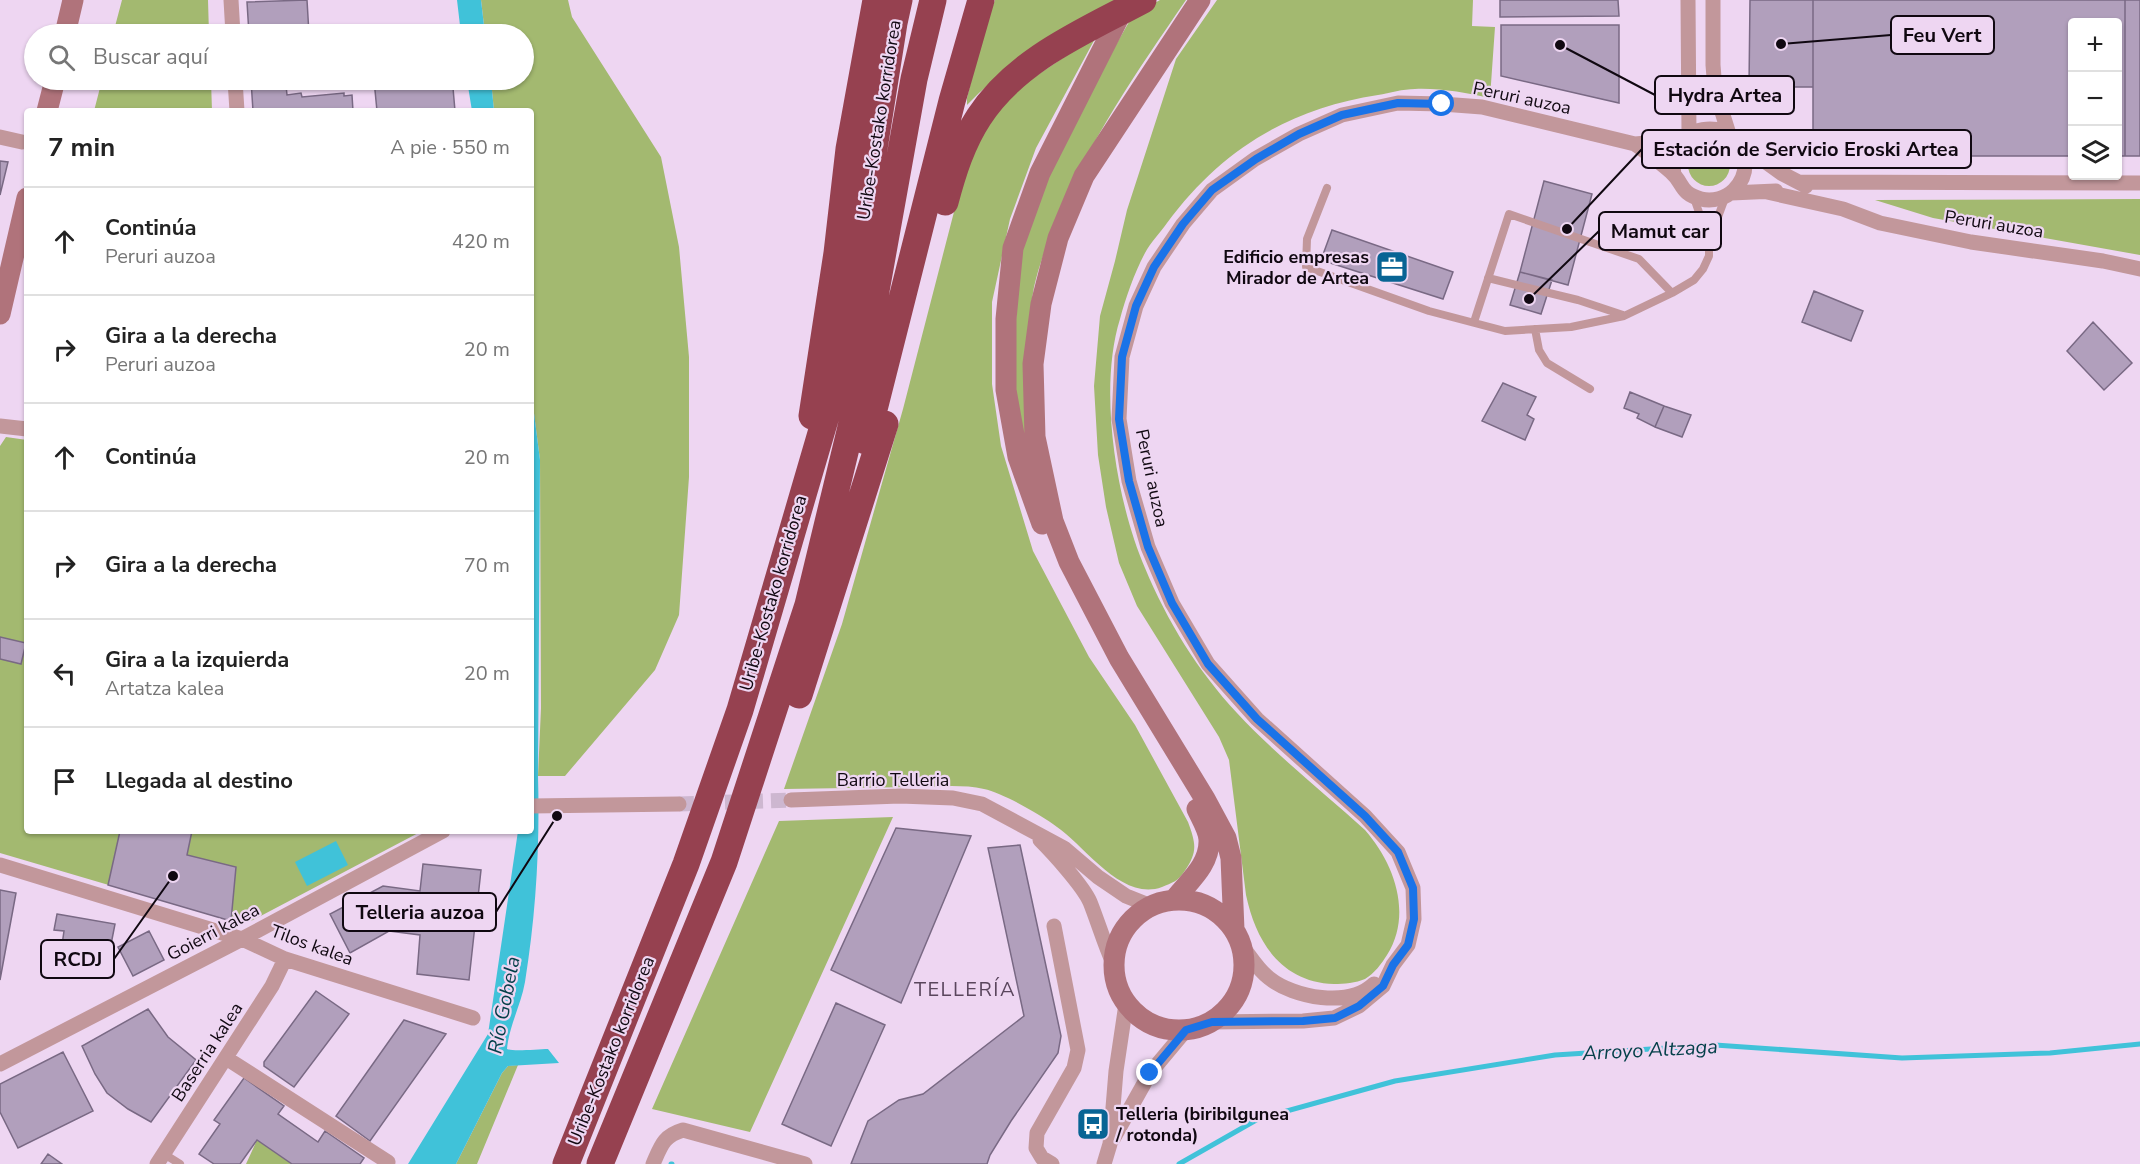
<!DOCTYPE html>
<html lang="es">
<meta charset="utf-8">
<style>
:root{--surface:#fff;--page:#f2f2f2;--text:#222;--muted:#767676;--line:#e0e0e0}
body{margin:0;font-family:"Nunito Sans",sans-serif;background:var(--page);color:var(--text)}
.controls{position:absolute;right:18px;top:18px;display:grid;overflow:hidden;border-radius:6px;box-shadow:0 2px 4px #0004}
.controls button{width:54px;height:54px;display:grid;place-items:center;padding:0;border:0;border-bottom:2px solid var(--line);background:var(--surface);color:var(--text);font:30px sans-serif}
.stop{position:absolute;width:18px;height:18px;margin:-14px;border:4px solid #1a73e8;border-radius:50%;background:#fff}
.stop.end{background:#1a73e8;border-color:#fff;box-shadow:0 2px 6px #0008}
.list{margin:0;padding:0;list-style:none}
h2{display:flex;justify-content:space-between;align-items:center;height:78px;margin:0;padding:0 24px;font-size:26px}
h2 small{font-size:20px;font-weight:400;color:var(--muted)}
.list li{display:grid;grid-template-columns:39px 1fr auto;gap:18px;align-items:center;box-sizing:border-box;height:108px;padding:0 24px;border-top:2px solid var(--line)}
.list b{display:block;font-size:22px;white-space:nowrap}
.list p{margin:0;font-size:20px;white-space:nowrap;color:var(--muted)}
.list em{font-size:20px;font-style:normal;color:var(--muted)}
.icon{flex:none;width:33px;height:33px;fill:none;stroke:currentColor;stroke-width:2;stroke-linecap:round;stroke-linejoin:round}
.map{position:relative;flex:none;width:2140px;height:1164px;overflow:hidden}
.search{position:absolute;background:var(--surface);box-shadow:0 2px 4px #0004;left:24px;top:24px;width:510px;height:66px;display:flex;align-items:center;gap:15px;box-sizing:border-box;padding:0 21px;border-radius:33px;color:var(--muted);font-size:22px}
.panel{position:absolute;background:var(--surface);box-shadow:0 2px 4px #0004;left:24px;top:108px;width:510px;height:726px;border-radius:6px}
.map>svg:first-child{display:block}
</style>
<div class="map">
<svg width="2140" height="1164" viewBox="0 0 2140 1164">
<rect width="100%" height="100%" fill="#eed6f2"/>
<path fill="#a3b970" d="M122 0H208L209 34H113Z
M481 0H568L572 17 661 157 679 247 689 357V477L679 615 655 670 565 776H538L541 708 540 460 531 390V111H494L491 80H524V34H485Z
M995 0H1115C1063 32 1009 61 967 105V98L984 28Z
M1160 0H1186C1136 73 1089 140 1056 223 1047 244 1039 265 1034 287 1024 340 1026 392 1026 446L1012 385 1020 252 1051 166 1090 90 1133 15Z
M1217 0H1473L1472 26 1495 27 1490 98C1466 93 1441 88 1415 89 1403 89 1390 93 1378 95 1288 109 1221 150 1167 223 1160 233 1150 243 1145 253 1135 271 1125 300 1120 319 1098 389 1116 501 1145 568 1167 621 1198 671 1237 713 1276 755 1322 791 1365 830 1394 863 1413 914 1387 955 1382 963 1374 974 1365 979 1356 983 1344 984 1334 984 1281 982 1256 942 1246 895L1229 760 1219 737 1137 606 1119 563 1106 507 1098 455 1094 386 1100 316 1115 261 1127 210 1176 59Z
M1097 35 1036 148 1010 219 992 302V384L1001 446 1033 551 1089 657 1135 725 1188 822C1196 844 1198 852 1184 872 1178 881 1172 883 1162 887 1122 902 1085 846 1057 827 1041 815 1003 793 984 789 962 784 935 787 912 787 869 788 827 788 784 789L842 624 903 409 962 181 984 129 1008 95Z
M102 80H211L212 111H94Z
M1688 165a21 21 0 1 1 42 0a21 21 0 1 1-42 0Z
M2140 199V255L1933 218 1875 200Z
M6 437 27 440V831H422L251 921H231L0 853V446Z
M893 817 750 1132 652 1109 779 821Z
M518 1065 477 1164H456L502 1073 508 1066Z
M257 1140 292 1164H246Z"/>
<path fill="#40c2d9" d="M457 0H481L485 34H461Z
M467 80H491L494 111H472Z
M531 390 540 460 538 776C540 846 536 914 525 982 521 1005 509 1026 507 1049 514 1052 538 1049 548 1049L559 1063 508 1066 502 1073 456 1164H408L488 1034 518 831H531Z
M336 841 348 865 307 886 295 862Z"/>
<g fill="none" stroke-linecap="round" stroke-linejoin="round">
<path stroke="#40c2d9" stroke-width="5" d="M671 1164H672
M1179 1164 1258 1119 1395 1081 1555 1055 1715 1045 1902 1058 2050 1053 2140 1044"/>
</g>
<path fill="#b19fbc" stroke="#796984" stroke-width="1.5" d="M307 0 309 34H249L247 2Z
M1500 0H1618L1619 16 1500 17Z
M1750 0H1813V87H1749Z
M1813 0H2125V156H2118V22H2072V156H1813Z
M2125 0H2140V156H2125Z
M1501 25H1619V103L1501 76Z
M251 80H301L302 83 286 85 287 95 301 93 302 97 344 93V96L352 95 353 111H253Z
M374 80H403V89L447 86V88H453L455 111H377Z
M0 161 8 162 0 195Z
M1544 181 1592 194 1568 285 1520 272Z
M1332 230 1453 272 1443 299 1321 260Z
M1520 272 1552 280 1541 314 1510 305Z
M1814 291 1863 311 1851 341 1802 322Z
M2093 322 2132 363 2104 390 2067 351Z
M1503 383 1536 397 1527 415 1534 419 1525 440 1482 421Z
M1630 392 1664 406 1655 427 1637 418 1639 414 1624 408Z
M1664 406 1691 415 1682 437 1655 427Z
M0 637 26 643 21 664 0 659Z
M896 828 971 836 901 1003 831 970Z
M120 831H192L187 855 236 867 231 921 108 885Z
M1020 845 1061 1036 1058 1053 1011 1121 990 1155 987 1164H851L868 1121 899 1100 923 1094 1024 1016 988 848Z
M423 864 481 870 469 980 417 974 420 935 389 931 350 953 330 914 383 886 420 891Z
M0 890 16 893 0 980Z
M57 914 115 924 108 960 61 952 64 931 54 930Z
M149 931 164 960 133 976 118 947Z
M316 991 349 1014 294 1087 264 1066V1062Z
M836 1003 885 1025 831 1146 782 1124Z
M148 1009 168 1037 196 1060 151 1122 128 1109 107 1093 95 1074 82 1046Z
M404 1020 446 1034 370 1141 336 1116Z
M63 1052 93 1111 18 1148 0 1112V1084Z
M244 1078 284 1106 278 1114 318 1142 325 1131 364 1158 360 1164H292L257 1140 240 1164H214L199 1154 220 1124 214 1120Z
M48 1154 62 1164H41Z"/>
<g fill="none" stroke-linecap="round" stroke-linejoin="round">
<path stroke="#cdb7d0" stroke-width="15" stroke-dasharray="15 8" stroke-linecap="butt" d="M679 804 791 800"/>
<path stroke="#c2979b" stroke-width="8" d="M1327 188 1307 239 1306 267 1429 311 1505 331 1571 327 1624 316 1672 293 1694 280 1703 269 1709 256V241L1725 198
M1694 198 1709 241
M1488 278 1578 300 1623 315
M1474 322 1509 214 1639 259 1672 293
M1535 329 1539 350 1547 363 1590 389
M164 1154 180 1164"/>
<path stroke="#c2979b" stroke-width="15" d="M231 0 233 34
M1688 0 1689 134
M1713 0V65L1715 90 1729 134
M235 80 237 111
M0 137 22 142
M1738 142 1781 173 1806 186
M1635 144C1647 153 1660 162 1671 172 1684 183 1679 193 1701 199 1713 202 1726 198 1734 190 1741 183 1745 174 1745 165 1746 115 1665 116 1674 175
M1799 182 2140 183
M1767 192 1843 209 1880 223 1971 242 2103 261 2140 269
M1731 193 1776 191
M0 426 27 429
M791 800 900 796 953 798 982 804 1064 848 1098 877 1126 896 1151 906
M531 806 679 804
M1040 840C1053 853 1083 886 1090 902 1098 922 1104 943 1113 963
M0 865 242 939 285 959 473 1018
M1242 946C1250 956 1258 970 1269 978 1294 998 1349 1008 1374 984
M1212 1022 1303 1021 1334 1018 1359 1006 1383 986 1393 965 1408 945 1414 919 1413 888 1398 852 1365 816 1257 719 1208 664 1172 603 1148 547 1129 481 1119 419 1122 357 1136 306 1154 267 1183 224 1212 190 1255 159 1299 134 1342 115 1398 103 1442 104 1482 107 1635 144 1682 140
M226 1058 388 1162
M0 1064 242 939 443 831
M1113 1139 1150 1073 1186 1030
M157 1164 272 986 285 959
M653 1164C661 1146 663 1136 683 1130L805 1164
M1052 1164 1042 1158 1036 1148 1037 1133 1074 1068 1078 1050 1054 926
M1104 1164 1110 1144 1116 1071 1126 1004"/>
<path stroke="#b0737b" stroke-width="21" d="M1200 0 1084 176 1058 238 1041 304 1033 364 1035 437 1053 521 1069 562 1119 658 1205 799 1226 838 1231 858 1234 930
M65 34 73 0
M47 111 55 80
M0 314 27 198
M1042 524 1018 457 1006 390V319L1013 248 1040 173 1124 7
M1114 965a65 65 0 1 1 130 0a65 65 0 1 1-130 0Z
M1174 900C1188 882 1210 865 1209 840 1209 831 1201 818 1197 809"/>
<path stroke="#964150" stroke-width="27" d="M945 202C953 172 962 143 979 117 1017 59 1085 31 1143 0
M812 416 837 253 849 149 876 0
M866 441 952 101 981 0
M799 695 885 424
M566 1164 686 864 740 710 838 375 894 23 899 0
M600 1164 724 862 808 605 853 419 914 79 933 0"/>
</g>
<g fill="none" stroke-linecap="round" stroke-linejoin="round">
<path stroke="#1a73e8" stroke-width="8" d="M1150 1073 1186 1030 1212 1022 1303 1021 1335 1018 1359 1006 1383 986 1393 965 1408 945 1414 919 1413 888 1398 852 1365 816 1257 719 1208 664 1172 603 1148 547 1129 481 1119 419 1122 357 1136 306 1154 267 1183 224 1212 190 1256 159 1299 134 1342 115 1398 103 1442 104"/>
</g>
<defs>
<symbol id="office-square" viewBox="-11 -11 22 22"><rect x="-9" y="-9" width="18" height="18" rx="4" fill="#086494" stroke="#eed6f2"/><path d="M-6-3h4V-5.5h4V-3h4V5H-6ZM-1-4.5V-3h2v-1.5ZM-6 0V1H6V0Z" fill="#fff"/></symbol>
<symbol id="bus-square" viewBox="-11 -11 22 22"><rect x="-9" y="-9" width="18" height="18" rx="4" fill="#086494" stroke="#eed6f2"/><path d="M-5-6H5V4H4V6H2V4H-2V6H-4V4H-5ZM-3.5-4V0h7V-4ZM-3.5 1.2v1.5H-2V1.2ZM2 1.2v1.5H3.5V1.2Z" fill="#fff"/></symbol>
</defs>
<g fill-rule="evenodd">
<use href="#office-square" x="1373" y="248" width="38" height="38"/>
<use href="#bus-square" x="1074" y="1105" width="38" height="38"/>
</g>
<g text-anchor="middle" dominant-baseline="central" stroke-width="4.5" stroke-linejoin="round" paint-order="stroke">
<g font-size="18" fill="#100811" stroke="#eed6f2">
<text transform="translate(1522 98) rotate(12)">Peruri auzoa</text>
<text transform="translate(879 120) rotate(-81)">Uribe-Kostako korridorea</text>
<text transform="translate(1994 224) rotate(9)">Peruri auzoa</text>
<text transform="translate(1152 478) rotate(78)">Peruri auzoa</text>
<text transform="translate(773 593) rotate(-74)">Uribe-Kostako korridorea</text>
<text x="893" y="780">Barrio Telleria</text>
<text transform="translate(213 932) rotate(-28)">Goierri kalea</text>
<text transform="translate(312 945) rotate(20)">Tilos kalea</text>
<text transform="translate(611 1051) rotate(-68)">Uribe-Kostako korridorea</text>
<text transform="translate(207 1052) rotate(-57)">Baserria kalea</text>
</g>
<g font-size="18" font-weight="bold" fill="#100811" stroke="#eed6f2" text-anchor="end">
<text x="1369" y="257">Edificio empresas<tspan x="1369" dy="21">Mirador de Artea</tspan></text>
<text x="1116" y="1114" text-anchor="start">Telleria (biribilgunea<tspan x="1116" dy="21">/ rotonda)</tspan></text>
</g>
<g font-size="20" letter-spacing="1.5" fill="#5a465d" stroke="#eed6f2">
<text x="965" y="989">TELLERÍA</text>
</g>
<g font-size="20" font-style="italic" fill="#033f49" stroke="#eed6f2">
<text transform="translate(504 1005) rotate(-79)">Río Gobela</text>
<text transform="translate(1650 1050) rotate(-3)">Arroyo Altzaga</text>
</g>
</g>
<path fill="none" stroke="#100811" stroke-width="2" d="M1781 44L1891 35M1560 45L1655 95M1567 229L1642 149M1529 299L1599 231M557 816L496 912M173 876L114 959"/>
<g fill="#100811" stroke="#eed6f2" stroke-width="2">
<circle cx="1781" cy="44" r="6"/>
<circle cx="1560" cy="45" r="6"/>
<circle cx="1567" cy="229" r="6"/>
<circle cx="1529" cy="299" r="6"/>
<circle cx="557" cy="816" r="6"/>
<circle cx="173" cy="876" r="6"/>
</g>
<g fill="#eed6f2" stroke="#100811" stroke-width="2">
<rect x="1891" y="16" width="103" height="38" rx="6"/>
<rect x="1655" y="76" width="139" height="38" rx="6"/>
<rect x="1642" y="130" width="329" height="38" rx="6"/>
<rect x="1599" y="212" width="122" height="38" rx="6"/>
<rect x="343" y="893" width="153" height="38" rx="6"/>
<rect x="41" y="940" width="73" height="38" rx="6"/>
</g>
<g font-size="20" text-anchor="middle" font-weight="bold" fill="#100811">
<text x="1942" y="42">Feu Vert</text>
<text x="1725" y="102">Hydra Artea</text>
<text x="1806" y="156">Estación de Servicio Eroski Artea</text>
<text x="1660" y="238">Mamut car</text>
<text x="420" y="919">Telleria auzoa</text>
<text x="78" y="966">RCDJ</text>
</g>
</svg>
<div class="controls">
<button>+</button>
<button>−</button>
<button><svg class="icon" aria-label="layers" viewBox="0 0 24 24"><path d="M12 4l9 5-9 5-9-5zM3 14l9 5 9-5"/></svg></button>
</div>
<div class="stop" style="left:1442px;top:104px"></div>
<div class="stop end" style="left:1150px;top:1073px"></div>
<div class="search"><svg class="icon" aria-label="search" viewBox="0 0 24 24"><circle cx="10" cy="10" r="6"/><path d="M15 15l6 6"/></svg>Buscar aquí</div>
<section class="panel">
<h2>7 min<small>A pie · 550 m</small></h2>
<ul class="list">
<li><svg class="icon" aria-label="ahead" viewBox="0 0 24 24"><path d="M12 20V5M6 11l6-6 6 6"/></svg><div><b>Continúa</b><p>Peruri auzoa</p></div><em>420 m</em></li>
<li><svg class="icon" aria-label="right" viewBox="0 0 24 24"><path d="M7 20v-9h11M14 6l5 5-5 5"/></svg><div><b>Gira a la derecha</b><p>Peruri auzoa</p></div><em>20 m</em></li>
<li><svg class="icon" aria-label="ahead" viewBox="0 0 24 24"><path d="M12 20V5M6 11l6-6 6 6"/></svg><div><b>Continúa</b></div><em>20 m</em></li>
<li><svg class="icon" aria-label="right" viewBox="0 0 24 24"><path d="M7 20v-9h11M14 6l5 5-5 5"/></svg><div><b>Gira a la derecha</b></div><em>70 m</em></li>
<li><svg class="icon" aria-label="left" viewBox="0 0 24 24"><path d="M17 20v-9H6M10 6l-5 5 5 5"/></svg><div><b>Gira a la izquierda</b><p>Artatza kalea</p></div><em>20 m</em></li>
<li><svg class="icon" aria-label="arrive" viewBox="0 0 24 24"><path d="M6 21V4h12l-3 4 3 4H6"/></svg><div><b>Llegada al destino</b></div></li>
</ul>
</section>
</div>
